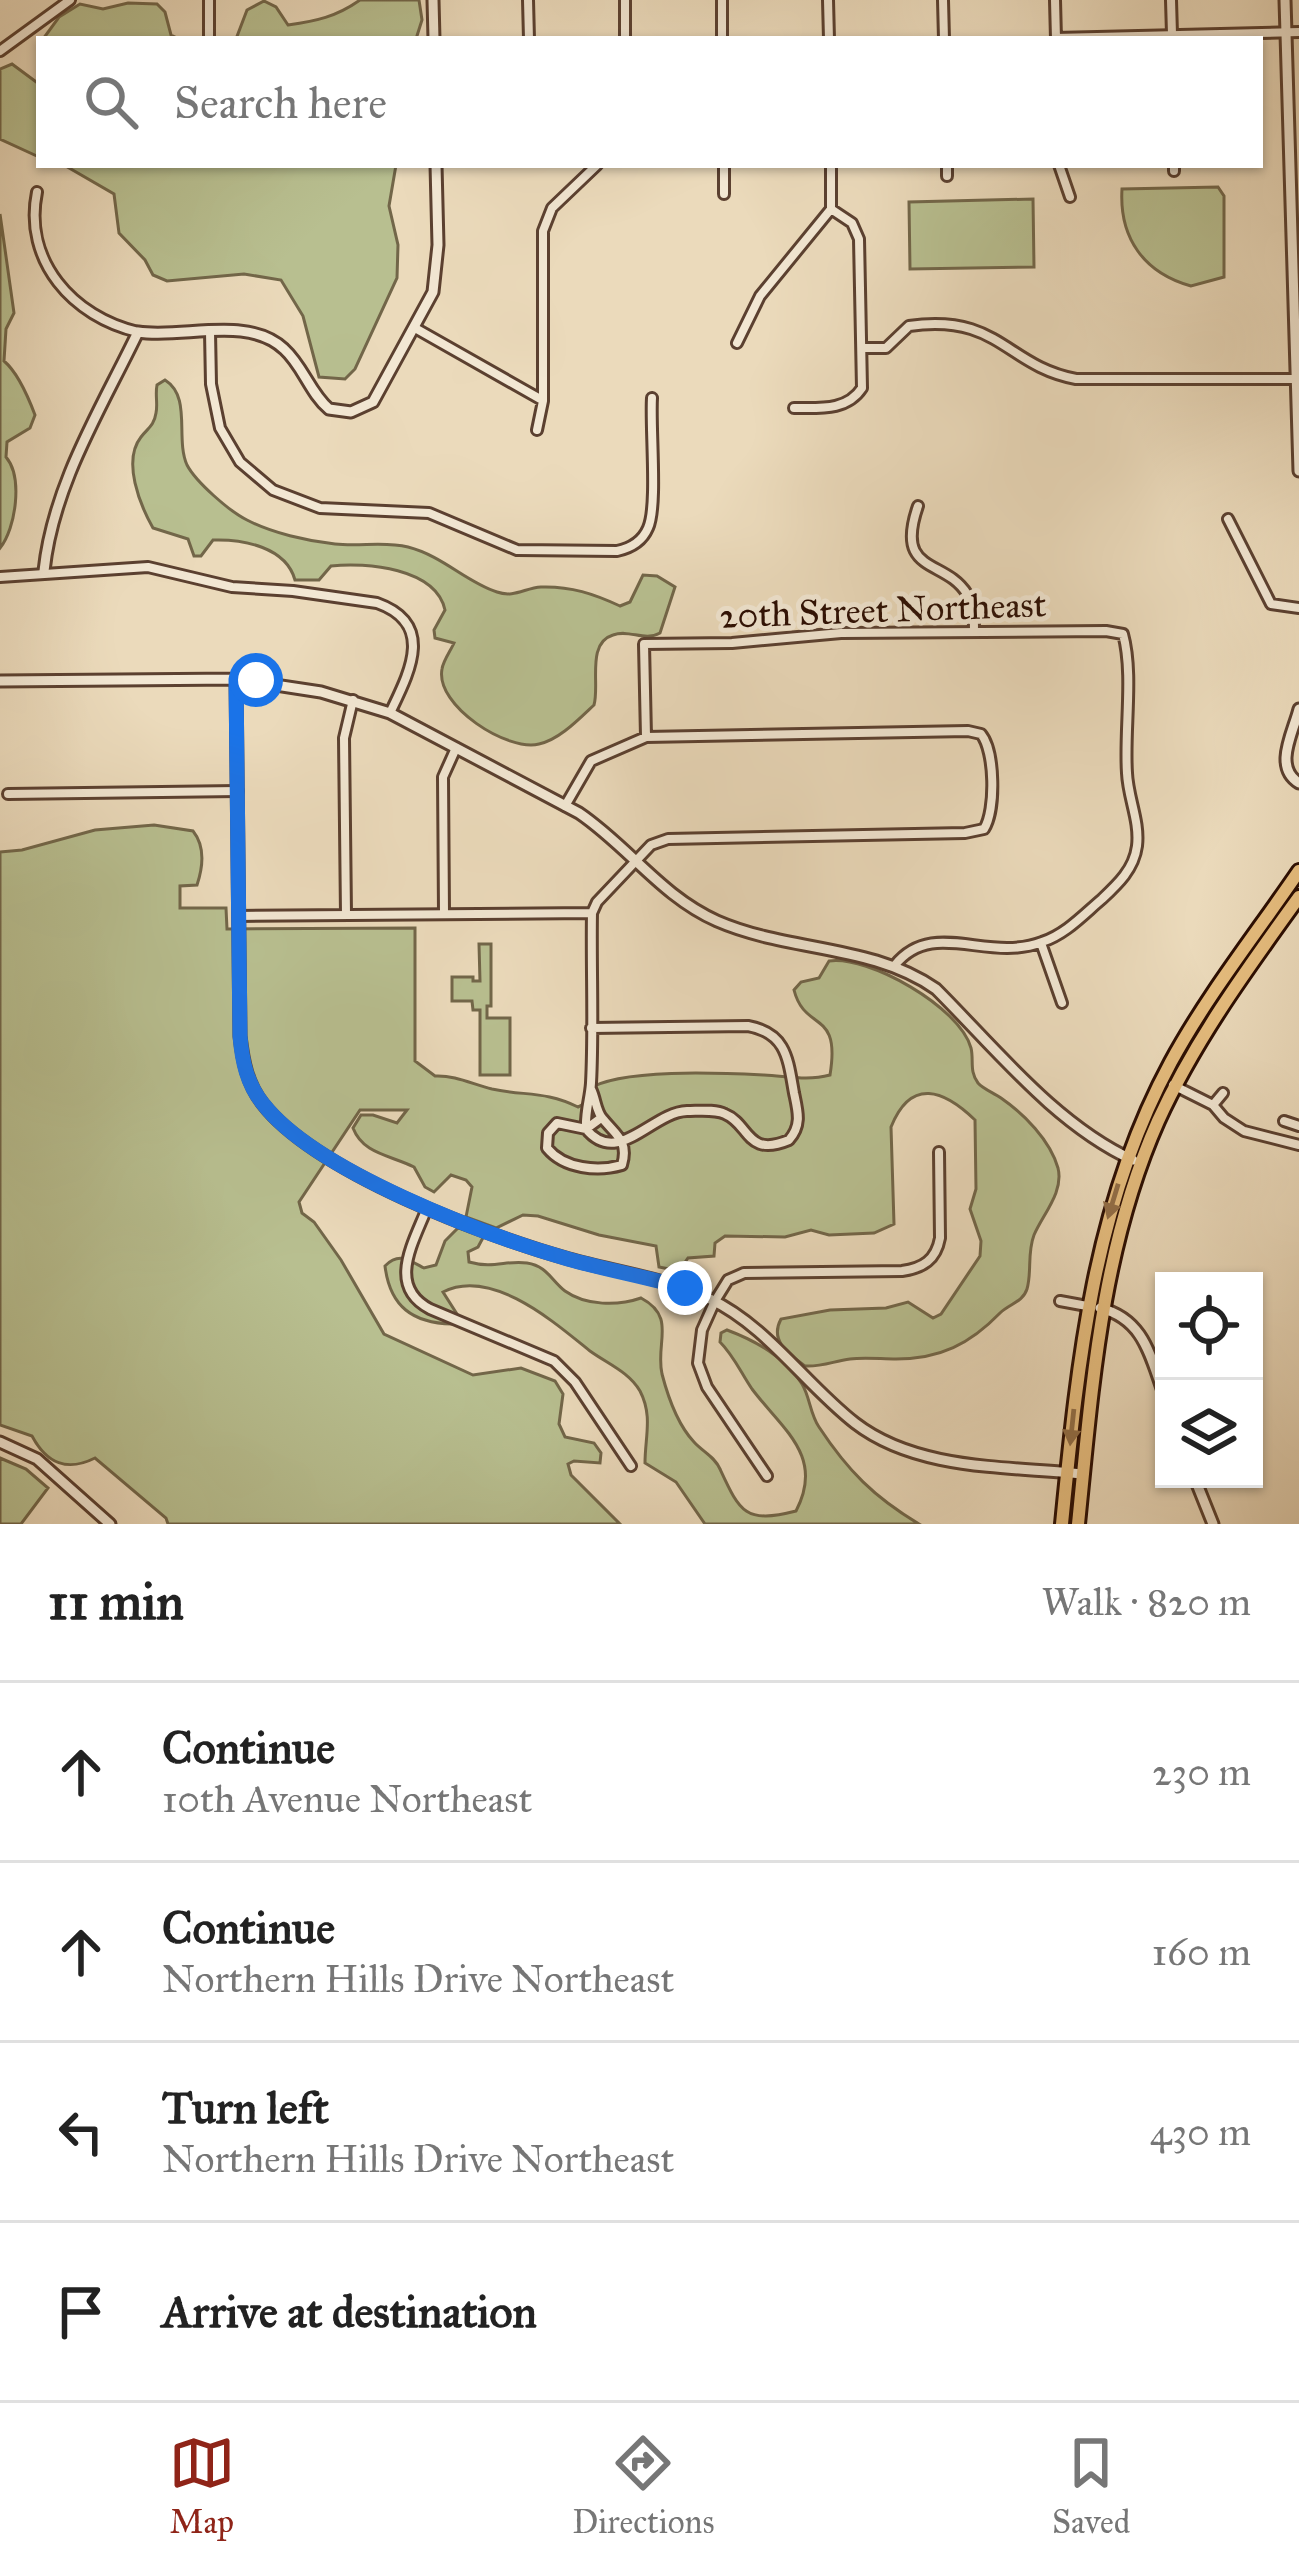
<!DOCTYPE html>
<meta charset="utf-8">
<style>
:root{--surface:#fff;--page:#f2f2f2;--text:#222;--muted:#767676;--line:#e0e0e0;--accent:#8f2418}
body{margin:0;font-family:"IM FELL Great Primer",serif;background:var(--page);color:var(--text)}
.controls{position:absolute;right:36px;bottom:36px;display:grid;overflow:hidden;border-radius:0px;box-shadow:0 3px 9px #0004}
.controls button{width:108px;height:108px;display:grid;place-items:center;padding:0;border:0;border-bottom:3px solid var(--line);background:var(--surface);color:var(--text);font:60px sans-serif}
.stop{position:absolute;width:36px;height:36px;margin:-27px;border:9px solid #1a73e8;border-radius:50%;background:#fff}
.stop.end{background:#1a73e8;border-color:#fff;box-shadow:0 3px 12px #0008}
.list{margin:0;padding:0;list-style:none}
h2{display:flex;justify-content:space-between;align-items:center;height:156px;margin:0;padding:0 48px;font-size:51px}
h2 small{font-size:39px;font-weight:400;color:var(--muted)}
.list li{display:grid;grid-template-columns:78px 1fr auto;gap:36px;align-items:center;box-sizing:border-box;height:180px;padding:0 48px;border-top:3px solid var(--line)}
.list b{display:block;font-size:45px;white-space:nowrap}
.list p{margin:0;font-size:39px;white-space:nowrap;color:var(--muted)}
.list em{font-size:39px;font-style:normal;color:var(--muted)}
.icon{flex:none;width:66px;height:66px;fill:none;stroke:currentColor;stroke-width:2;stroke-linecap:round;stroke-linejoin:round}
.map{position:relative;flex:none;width:1299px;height:1524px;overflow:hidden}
.search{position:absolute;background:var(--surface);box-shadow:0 3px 9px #0004;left:36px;right:36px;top:36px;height:132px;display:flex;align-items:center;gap:30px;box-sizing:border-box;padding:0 42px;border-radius:0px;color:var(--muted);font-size:45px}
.sheet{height:876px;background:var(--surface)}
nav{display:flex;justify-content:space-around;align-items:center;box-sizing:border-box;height:168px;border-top:3px solid var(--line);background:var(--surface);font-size:33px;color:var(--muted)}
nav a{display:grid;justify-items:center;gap:6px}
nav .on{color:var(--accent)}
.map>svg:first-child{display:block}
</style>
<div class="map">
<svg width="1299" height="1524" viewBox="0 0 1299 1524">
<rect width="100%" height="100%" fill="#ebdabb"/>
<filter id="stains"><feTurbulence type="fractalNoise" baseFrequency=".00167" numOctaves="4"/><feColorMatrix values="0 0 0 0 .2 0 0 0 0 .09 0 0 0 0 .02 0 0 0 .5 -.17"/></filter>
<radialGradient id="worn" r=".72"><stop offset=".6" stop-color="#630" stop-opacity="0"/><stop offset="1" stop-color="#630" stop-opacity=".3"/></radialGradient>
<path fill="#b8bf90" stroke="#726649" stroke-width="3" d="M360 0H419L422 20 416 39H236L247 10 264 1 276 7 288 25C316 21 336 17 360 0Z
M128 3 157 4 165 12 171 35 179 39H43L59 17 80 4 103 9Z
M12 64 39 84V157L0 139V69Z
M64 165H396L389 206 398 245 397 278 355 369 345 379 319 377 303 316 281 280 244 274 167 281 153 275 145 260 119 233 114 194Z
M1218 187 1224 196V277L1191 286C1144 273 1119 238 1122 189Z
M1033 199 1034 267 910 269 909 202Z
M0 214 14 313 6 329 4 361C17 372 29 399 35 415L30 428 7 442 6 457C23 477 16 528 0 548Z
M165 380C192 397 175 438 187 465 196 482 229 511 247 520 272 533 307 541 335 544 360 547 383 541 408 547 443 556 466 582 497 592 514 598 525 588 541 587 571 586 594 594 620 606L630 602 643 575 657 576 675 587 660 633C644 642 630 629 613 635 586 643 600 685 594 705 579 719 559 740 539 744 508 752 435 706 442 669 443 661 451 650 454 643L435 638 434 630 445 610C436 568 366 562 331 566L319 580H295C286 547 243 539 213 540L201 556H194L188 539 153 528C140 505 122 461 141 437 148 428 154 426 156 413 158 404 155 395 157 385Z
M154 825 193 831C205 846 203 867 197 885L180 886V908H226L227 929 415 928V1061L435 1076C455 1075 472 1084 492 1089 525 1096 546 1091 578 1107L587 1102V1090C619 1068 722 1073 764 1075 787 1076 807 1081 830 1075 841 1008 805 1033 794 990L801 982 819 978 829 961C868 955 960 1007 971 1048 974 1060 969 1071 978 1083 983 1089 994 1093 1001 1098 1024 1114 1050 1140 1058 1168 1064 1192 1043 1214 1034 1235 1027 1253 1032 1272 1027 1289 1023 1302 1009 1304 1000 1313 970 1344 940 1359 896 1359 881 1359 864 1357 850 1359 834 1361 822 1367 805 1366 789 1354 769 1341 781 1319L830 1310 886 1308 908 1302 933 1318 941 1314 980 1256 981 1241 970 1209 976 1189 975 1120C944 1090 911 1077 891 1127L894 1224 874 1233 829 1235 811 1230 785 1237 725 1236 715 1243 714 1256 688 1258 679 1271 659 1267 656 1246 599 1235 538 1216 523 1215 496 1228 466 1217 472 1187 466 1180 451 1175 434 1192 425 1187 414 1167C390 1155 363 1154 353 1128L361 1115H373L397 1123 407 1110H360L299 1202 302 1213 314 1222 341 1260 384 1334 473 1375 521 1368 555 1381 563 1394 559 1424 565 1437 594 1443 601 1453 600 1463 574 1461 568 1464 571 1475 620 1524H168L166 1518 95 1458C67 1472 47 1464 32 1436L0 1425V852L22 850 95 830Z
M479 944H491V1006H487V1018H510V1075H480V1010H473L472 1001H452V977H473V981H480Z
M458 1228 485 1234 478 1247 468 1252 469 1262C494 1269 506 1260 527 1263 547 1266 551 1280 565 1291 586 1306 618 1306 641 1298 677 1317 655 1343 662 1374 668 1397 677 1424 694 1442 703 1452 714 1456 720 1469 740 1512 745 1524 796 1511 825 1456 782 1429 752 1389 741 1373 734 1356 720 1342L721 1333 727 1330C754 1340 787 1358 802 1384 810 1397 810 1414 819 1427 848 1471 874 1497 919 1524H705L676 1482 645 1463C645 1437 653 1416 640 1391 629 1372 608 1364 590 1351 555 1323 492 1267 443 1292L457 1314 452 1324C413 1323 390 1307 385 1266 399 1252 409 1260 424 1268L436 1265 445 1241Z
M0 1458 26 1469 48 1488 21 1524H0Z"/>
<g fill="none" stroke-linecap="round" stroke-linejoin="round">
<defs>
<path id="minor" d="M209 0V39
M528 0 529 39
M625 0V39
M722 0V39
M828 0 829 39
M943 0 944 39
M1055 0 1056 39
M1171 0 1172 34
M1056 38 1299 32
M0 51 70 0
M724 165V194
M831 165V209
M947 165V176
M1059 165 1070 197
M1174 165V171
M37 192C23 261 73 317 138 332
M415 328 542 400
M210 332 211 384 220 428 240 462 273 490 320 508 429 513 517 550 617 551C631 548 642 542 648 528 658 506 650 428 652 398
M737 343 760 296 831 209
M862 348H886L909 326C999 313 1006 366 1076 379H1297
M794 408C820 408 847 411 862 388L859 239 852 223 831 209
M537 430 543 401V231L552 208 597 165
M918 506C894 575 945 558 967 594 974 605 974 618 974 631
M1228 519 1271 604 1299 608
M0 577 148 567 232 587 293 591 377 603C436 624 409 673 390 713
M646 737 644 644 732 643 841 633 1106 631 1123 634C1134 674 1124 731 1127 773 1128 798 1140 821 1137 846 1134 869 1118 884 1102 899 1083 915 1066 934 1042 942 987 963 933 918 895 965
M8 794 238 791
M565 806 591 761 646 737 968 731 981 734C995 751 996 810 984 829L965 833 668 839 651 845 597 902 592 913C591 969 594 1027 591 1083 590 1099 585 1111 586 1129 618 1168 652 1112 687 1111 699 1111 715 1109 725 1114 750 1124 746 1158 789 1140 802 1125 798 1112 794 1093 788 1060 787 1033 748 1026L591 1028
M444 913 443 777 456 748
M346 914 344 738 353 700
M239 916 592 913
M1041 943 1062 1003
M1173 1085 1213 1105 1224 1118 1244 1131 1299 1145
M591 1089C596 1099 596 1112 603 1119 616 1135 629 1141 622 1165 598 1172 564 1169 547 1148L548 1133 557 1123 586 1129 601 1118
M1213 1105 1223 1093
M1284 1121 1299 1126
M427 1208C414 1242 386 1286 430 1309L554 1361 575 1382 631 1466
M1060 1301 1087 1306
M767 1476 707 1387 698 1363 702 1330 715 1301 728 1280 744 1273 902 1271C923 1268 936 1260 940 1238L939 1152"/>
<path id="tertiary" d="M433 0 434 39
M1285 0 1299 471
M44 571C53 485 101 409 138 332 183 339 248 315 284 349 303 366 310 393 329 409L351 412 373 402 433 292 438 245 436 165
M236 679 240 1036C243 1061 247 1084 263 1104 316 1172 486 1236 569 1259 616 1272 665 1278 710 1299 767 1326 805 1384 855 1423 917 1471 1008 1466 1083 1474
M0 681 236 679 321 692 390 713 579 813C629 847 661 896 717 921 788 952 872 944 936 989 995 1048 1056 1125 1133 1160
M1299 709C1293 733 1273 767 1299 783
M1100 1308C1144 1319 1150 1356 1164 1394
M0 1442 37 1459 110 1524
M1195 1479 1213 1524"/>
<path id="primary" d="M1062 1524C1078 1363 1093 1206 1171 1062 1208 994 1256 934 1299 871
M1078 1524C1092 1387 1101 1249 1158 1121 1195 1040 1247 969 1299 897"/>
</defs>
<use href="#minor" stroke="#5b4030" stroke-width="14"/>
<use href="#tertiary" stroke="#5b4030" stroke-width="15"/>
<use href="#primary" stroke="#2b0d02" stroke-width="18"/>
<use href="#minor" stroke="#f2e7d3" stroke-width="8"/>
<use href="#tertiary" stroke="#f2e7d3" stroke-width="9"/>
<use href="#primary" stroke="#e6bd7e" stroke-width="12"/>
</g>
<defs><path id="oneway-solid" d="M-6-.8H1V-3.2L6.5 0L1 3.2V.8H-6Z" transform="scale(3)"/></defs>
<g fill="#926e46">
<use href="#oneway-solid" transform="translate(1113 1201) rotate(107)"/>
<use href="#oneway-solid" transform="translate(1072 1427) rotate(96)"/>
</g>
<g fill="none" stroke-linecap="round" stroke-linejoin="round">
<path stroke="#1a73e8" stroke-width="15" d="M256 680 236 679 240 1036C242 1061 247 1085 264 1105 317 1172 485 1235 568 1259 607 1270 646 1277 685 1288"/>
</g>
<g text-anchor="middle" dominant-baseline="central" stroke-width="10" stroke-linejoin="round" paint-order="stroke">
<g font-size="36" fill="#2b0d02" stroke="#f2e7d3">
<text transform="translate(883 610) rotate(-2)">20th Street Northeast</text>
</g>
</g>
<rect width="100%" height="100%" filter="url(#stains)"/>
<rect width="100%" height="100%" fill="url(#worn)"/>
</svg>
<div class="controls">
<button><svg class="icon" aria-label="locate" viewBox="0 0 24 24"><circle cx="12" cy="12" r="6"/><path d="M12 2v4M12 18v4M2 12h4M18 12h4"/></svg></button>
<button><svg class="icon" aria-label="layers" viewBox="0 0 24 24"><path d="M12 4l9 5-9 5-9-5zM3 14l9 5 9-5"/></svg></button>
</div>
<div class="stop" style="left:256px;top:680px"></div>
<div class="stop end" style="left:685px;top:1288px"></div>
<div class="search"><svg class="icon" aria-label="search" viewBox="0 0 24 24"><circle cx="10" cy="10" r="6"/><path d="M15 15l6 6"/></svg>Search here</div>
</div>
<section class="sheet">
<h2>11 min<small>Walk · 820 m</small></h2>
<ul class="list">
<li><svg class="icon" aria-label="ahead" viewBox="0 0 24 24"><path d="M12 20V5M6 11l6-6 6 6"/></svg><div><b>Continue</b><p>10th Avenue Northeast</p></div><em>230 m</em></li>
<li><svg class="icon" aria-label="ahead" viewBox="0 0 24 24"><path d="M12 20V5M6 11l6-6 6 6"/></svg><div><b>Continue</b><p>Northern Hills Drive Northeast</p></div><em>160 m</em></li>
<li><svg class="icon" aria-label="left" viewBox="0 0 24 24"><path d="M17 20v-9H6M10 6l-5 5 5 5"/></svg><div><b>Turn left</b><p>Northern Hills Drive Northeast</p></div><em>430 m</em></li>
<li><svg class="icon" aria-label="arrive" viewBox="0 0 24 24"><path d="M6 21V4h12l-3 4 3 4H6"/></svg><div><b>Arrive at destination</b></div></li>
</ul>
</section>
<nav>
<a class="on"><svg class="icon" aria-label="map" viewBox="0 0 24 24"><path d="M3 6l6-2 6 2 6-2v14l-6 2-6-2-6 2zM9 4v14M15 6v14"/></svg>Map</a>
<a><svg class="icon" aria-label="directions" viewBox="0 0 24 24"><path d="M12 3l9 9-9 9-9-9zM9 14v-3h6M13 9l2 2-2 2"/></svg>Directions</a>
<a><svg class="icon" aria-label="saved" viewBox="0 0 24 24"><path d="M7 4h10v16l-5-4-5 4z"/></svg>Saved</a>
</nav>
